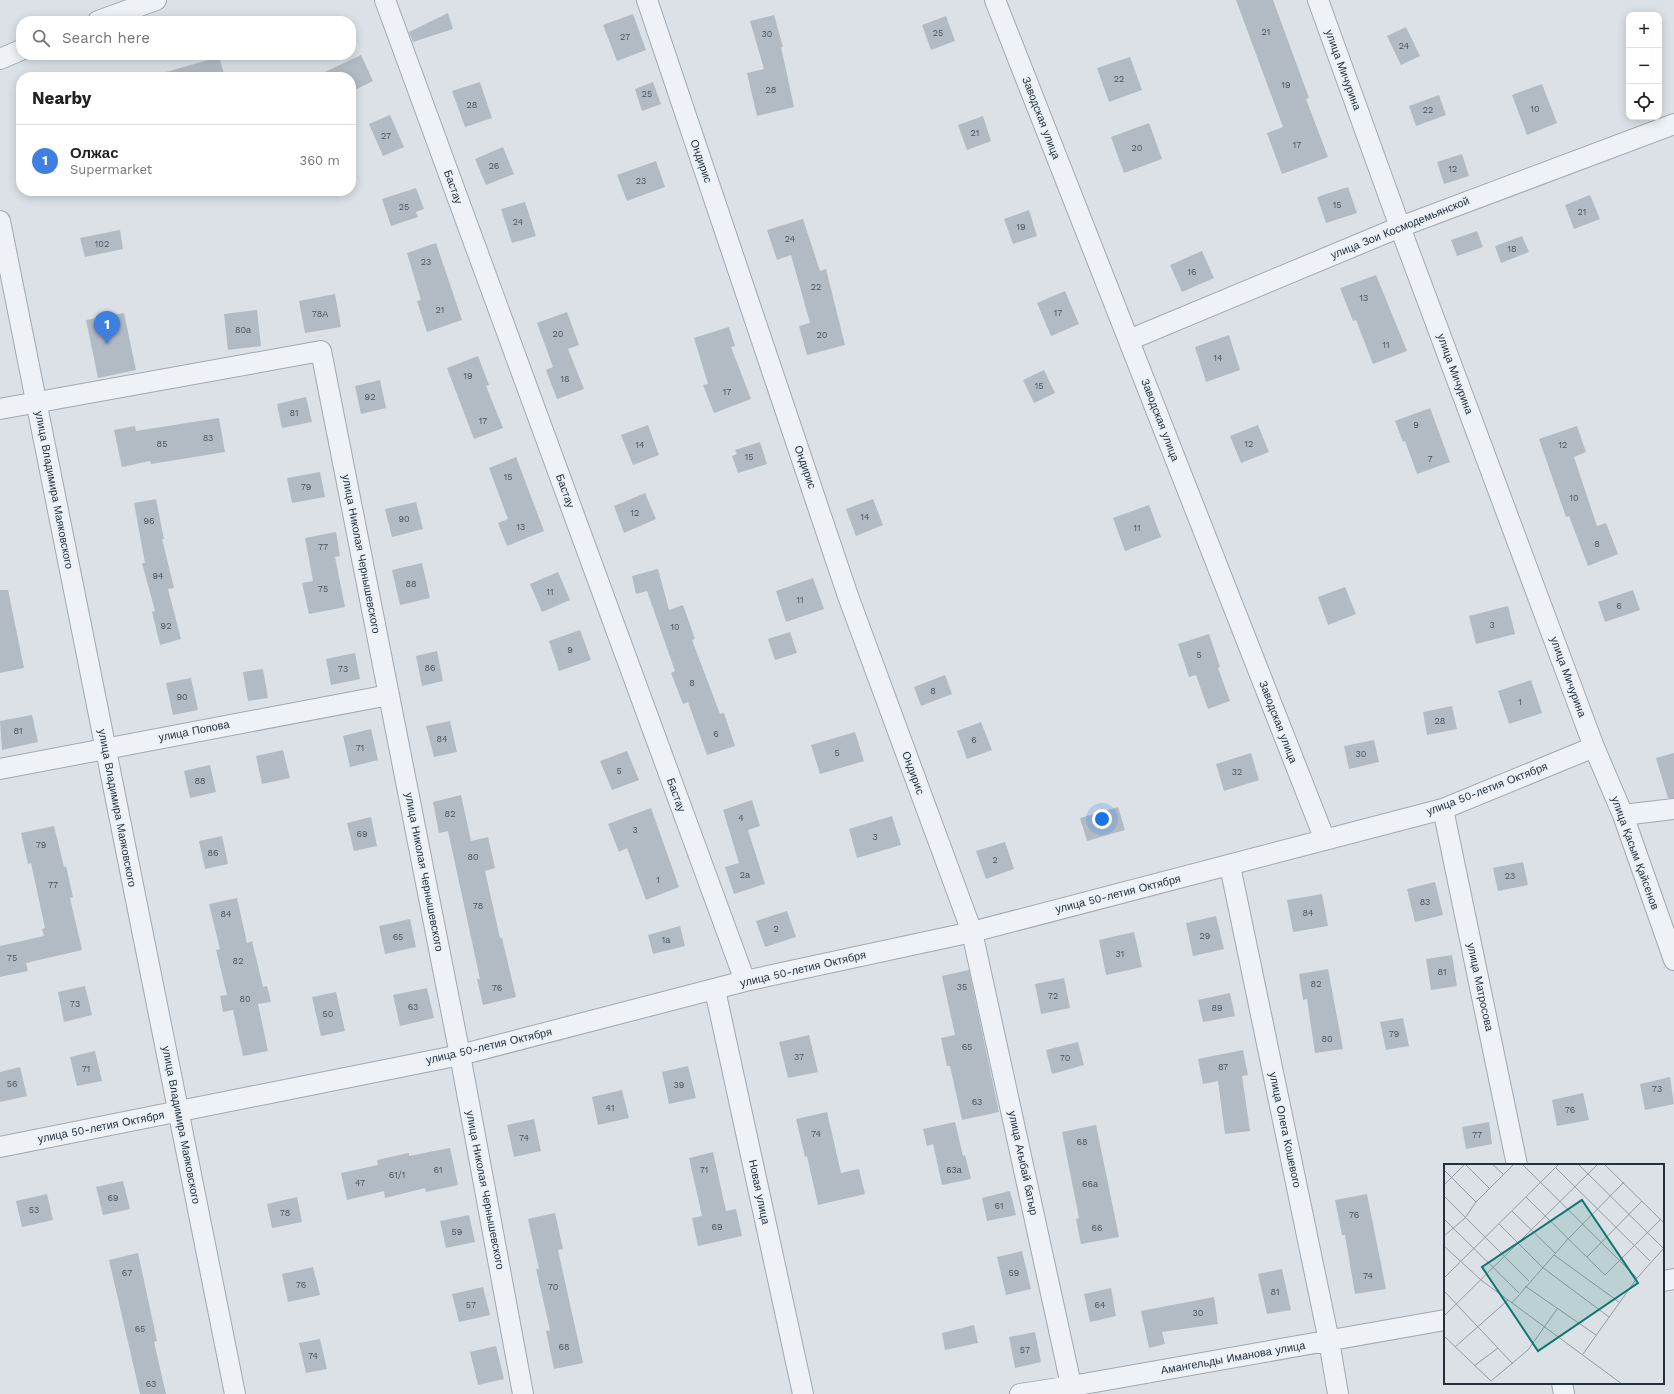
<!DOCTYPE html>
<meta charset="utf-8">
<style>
:root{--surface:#fff;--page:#f2f2f2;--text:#222;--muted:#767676;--line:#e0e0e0;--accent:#0b8043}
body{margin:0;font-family:"Work Sans",sans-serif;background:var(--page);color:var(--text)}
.controls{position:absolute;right:12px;top:12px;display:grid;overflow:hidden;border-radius:8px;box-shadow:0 2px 10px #0003}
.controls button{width:36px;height:36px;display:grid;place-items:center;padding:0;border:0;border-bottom:1px solid var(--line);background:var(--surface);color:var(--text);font:20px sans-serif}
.you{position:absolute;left:1102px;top:819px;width:14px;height:14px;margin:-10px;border:3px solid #fff;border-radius:50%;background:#1a73e8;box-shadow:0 0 0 6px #1a73e833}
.badge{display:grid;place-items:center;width:26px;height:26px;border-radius:50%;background:var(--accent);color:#fff;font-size:13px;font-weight:700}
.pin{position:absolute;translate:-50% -33px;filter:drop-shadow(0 1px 2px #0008)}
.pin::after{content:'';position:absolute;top:21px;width:14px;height:12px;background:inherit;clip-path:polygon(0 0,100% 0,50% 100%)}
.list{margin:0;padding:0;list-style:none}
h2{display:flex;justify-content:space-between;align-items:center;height:52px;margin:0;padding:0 16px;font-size:17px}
h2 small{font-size:13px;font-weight:400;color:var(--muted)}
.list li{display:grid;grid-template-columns:26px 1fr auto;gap:12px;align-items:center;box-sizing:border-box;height:72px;padding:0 16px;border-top:1px solid var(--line)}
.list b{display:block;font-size:15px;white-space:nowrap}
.list p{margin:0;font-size:13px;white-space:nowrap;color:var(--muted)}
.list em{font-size:13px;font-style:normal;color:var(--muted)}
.icon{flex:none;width:22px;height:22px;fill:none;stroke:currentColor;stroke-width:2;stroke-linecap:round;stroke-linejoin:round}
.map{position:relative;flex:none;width:1674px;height:1394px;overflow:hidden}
.search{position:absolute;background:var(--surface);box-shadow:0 2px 10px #0003;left:16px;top:16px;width:340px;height:44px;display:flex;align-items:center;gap:10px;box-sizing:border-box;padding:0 14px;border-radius:16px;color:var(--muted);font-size:15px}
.panel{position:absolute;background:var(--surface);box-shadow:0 2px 10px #0003;left:16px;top:72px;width:340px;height:124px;border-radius:16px}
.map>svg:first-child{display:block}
</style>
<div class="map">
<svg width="1674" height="1394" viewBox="0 0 1674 1394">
<rect width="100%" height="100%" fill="#dbe1e7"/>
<path fill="#b2bbc4" d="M1236 0H1273L1309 98 1306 99 1328 157 1282 174 1267 133 1283 127Z
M448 13 453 29 413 42 409 32Z
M633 14 646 50 617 61 603 25Z
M774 15 783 47H781L794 107 757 116 747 73 764 69 750 21Z
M946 16 955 41 931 50 922 25Z
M1406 27 1420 56 1401 65 1387 36Z
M361 55 373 81 351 92V77H314Z
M219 57 225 77H167L166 72Z
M1130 57 1142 90 1109 102 1097 68Z
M480 82 492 118 465 127 452 91Z
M653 82 661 104 642 111 635 89Z
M1542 84 1557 123 1527 135 1512 95Z
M1439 95 1446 115 1416 126 1409 106Z
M390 115 404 147 383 156 369 124Z
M983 116 991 141 967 150 958 125Z
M1149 123 1162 159 1124 173 1111 137Z
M503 147 514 174 486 185 475 159Z
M1462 154 1469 176 1444 184 1437 162Z
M656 161 665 187 627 201 617 175Z
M1348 187 1357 213 1326 223 1317 197Z
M416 188 424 209 416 212 418 217 391 226 382 199Z
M1590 195 1600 219 1574 229 1565 205Z
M525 202 536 236 512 243 501 209Z
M1029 210 1037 236 1013 244 1004 219Z
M803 219 820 271 826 269 845 345 807 355 799 326 810 323 791 255 777 260 767 230Z
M120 230 123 249 85 257 80 238Z
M1477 231 1483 247 1457 256 1451 240Z
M1522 236 1529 252 1501 263 1495 246Z
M436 243 462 320 427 332 417 301 421 300 407 253Z
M1202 251 1214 278 1182 292 1170 265Z
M1376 275 1407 351 1373 364 1356 320 1353 321 1340 288Z
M1065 291 1079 324 1051 336 1037 303Z
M335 294 341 327 305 333 299 301Z
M257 310 261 346 228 350 224 314Z
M567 312 579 345 568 349 584 389 557 399 546 370 553 367 537 323Z
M124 313 136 370 98 378 86 320Z
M729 327 735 346 731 347 751 399 714 413 703 385 708 384 694 338Z
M1229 335 1240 370 1206 382 1195 347Z
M478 356 489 385 486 386 503 428 474 439 447 368Z
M1044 370 1055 393 1034 403 1023 380Z
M380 380 386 408 361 414 355 386Z
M306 397 312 422 282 428 277 404Z
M1430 408 1450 462 1417 474 1405 441 1403 442 1395 421Z
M219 418 225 452 151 464 150 461 122 467 114 430 135 426 136 431Z
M648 425 659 455 633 465 621 435Z
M1258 425 1269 452 1241 463 1230 436Z
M1577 426 1586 452 1574 457 1597 526 1606 523 1618 554 1588 566 1569 516 1566 517 1539 439Z
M760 442 767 464 738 473 732 456 737 454 735 450Z
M516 457 544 531 507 546 498 523 508 519 489 468Z
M320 472 325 497 292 503 287 478Z
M645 493 656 519 624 533 614 506Z
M156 499 164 539H162L174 588 168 589 181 639 160 645 152 612 155 611 142 563H145L134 503Z
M873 499 883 525 856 536 846 509Z
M416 502 423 529 392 537 385 509Z
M1149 505 1161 537 1125 551 1113 518Z
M336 532 340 556 335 557 345 607 309 614 302 583 313 581 305 538Z
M422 563 430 598 400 605 392 570Z
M658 569 669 610 683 605 695 639 692 640 720 714 724 713 735 746 707 755 688 702 683 704 671 673 675 671 647 591 636 594 632 576Z
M558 572 570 600 542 612 530 584Z
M813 578 824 609 786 622 776 591Z
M1345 587 1356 614 1328 625 1318 597Z
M0 590H8L24 668 0 673Z
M1633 590 1640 610 1605 622 1598 602Z
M1508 606 1515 634 1476 644 1469 616Z
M580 630 591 660 559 671 549 641Z
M790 632 797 653 775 660 768 639Z
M1209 634 1220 667 1218 668 1230 701 1208 709 1196 675 1189 677 1178 644Z
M437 651 443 681 422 686 416 656Z
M355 653 360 679 331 685 326 659Z
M263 669 268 698 248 701 243 672Z
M945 675 952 694 921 706 914 687Z
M191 678 198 710 173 715 166 683Z
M1531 680 1542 713 1509 724 1498 691Z
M1452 706 1457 729 1427 735 1423 712Z
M32 715 38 742 2 750 0 721Z
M450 721 457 752 434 757 426 726Z
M981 722 992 750 967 759 957 731Z
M371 729 378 760 350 767 343 736Z
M855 732 864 761 820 774 811 745Z
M1374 740 1379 762 1349 769 1344 746Z
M283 750 290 778 262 784 256 756Z
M627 751 639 780 612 790 600 761Z
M1251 753 1259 780 1224 791 1216 764Z
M1674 753V798H1668L1656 758Z
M210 765 216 792 190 798 184 771Z
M461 795 471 841 488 837 495 868 485 871 500 938H502L516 997 483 1005 477 979H480L448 831 439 833 433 802Z
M752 800 760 826 748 830 765 884 734 894 725 867 739 863 723 810Z
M1118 807 1125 830 1087 841 1080 818Z
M651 808 679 887 646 900 627 848 619 852 608 824Z
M892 816 901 845 857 858 849 829Z
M371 817 377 846 354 851 347 823Z
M54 826 64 867 66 866 73 897 70 898 82 950 26 963 28 971 0 977V946L44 936 42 929 45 928 31 863 28 864 21 833Z
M222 836 228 864 205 869 199 841Z
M1005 842 1014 869 986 879 976 851Z
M1523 862 1528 885 1498 891 1493 868Z
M1435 882 1443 915 1415 922 1407 889Z
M1322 894 1328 926 1293 932 1287 900Z
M237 898 247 943 252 941 263 987 267 986 271 1002 258 1004 268 1051 243 1056 233 1010 223 1012 220 996 227 995 216 950 220 949 209 904Z
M787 911 796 937 765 947 756 921Z
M1216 916 1224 949 1193 956 1186 923Z
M410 919 416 947 385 954 379 926Z
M680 926 685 946 653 954 648 935Z
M1134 932 1142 967 1106 975 1099 940Z
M1452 955 1457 986 1431 990 1426 959Z
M1328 969 1343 1049 1315 1053 1307 999 1303 1000 1299 974Z
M969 970 999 1112 962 1120 950 1066H947L941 1038 955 1035 942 976Z
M1064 978 1070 1008 1041 1014 1035 984Z
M85 986 92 1015 64 1022 58 992Z
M427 988 434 1018 400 1026 393 995Z
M336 992 345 1031 321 1036 312 997Z
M1230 993 1235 1016 1203 1022 1198 1000Z
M1403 1018 1409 1046 1386 1050 1380 1022Z
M809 1035 818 1072 788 1078 779 1042Z
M1078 1042 1084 1065 1052 1074 1046 1050Z
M1243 1050 1248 1075 1242 1076 1250 1131 1225 1134 1218 1081 1203 1084 1198 1059Z
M95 1051 102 1081 77 1086 70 1057Z
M688 1066 696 1098 669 1104 662 1072Z
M20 1067 27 1096 0 1102V1072Z
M1670 1077 1674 1104 1645 1110 1640 1084Z
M622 1090 629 1118 598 1125 592 1097Z
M1583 1093 1589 1120 1557 1126 1552 1100Z
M827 1112 841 1173 859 1169 865 1194 818 1205 807 1156 805 1157 796 1119Z
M534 1119 541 1151 514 1157 507 1125Z
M955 1122 963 1156 965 1155 971 1179 942 1185 933 1144 927 1146 923 1129Z
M1489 1122 1492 1144 1466 1149 1462 1127Z
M1096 1125 1119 1237 1081 1244 1076 1219 1079 1218 1062 1132Z
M450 1148 458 1185 426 1192 425 1188 385 1198 384 1191 347 1200 341 1173 378 1165 377 1160 409 1153V1156Z
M713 1152 726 1211 736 1209 742 1236 698 1246 692 1218 702 1216 689 1158Z
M123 1181 130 1209 103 1215 96 1187Z
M1010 1191 1016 1215 987 1221 982 1198Z
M47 1194 53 1220 22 1227 16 1201Z
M1367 1194 1386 1289 1355 1294 1345 1235H1342L1335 1200Z
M297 1197 302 1222 272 1228 267 1204Z
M555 1213 563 1249 558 1250 583 1363 554 1369 546 1331 550 1330 536 1269H539L528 1219Z
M469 1215 475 1242 446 1248 440 1221Z
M1022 1251 1031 1289 1006 1295 997 1257Z
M138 1253 157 1341 154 1342 166 1394H140L109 1260Z
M313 1267 320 1295 288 1302 282 1274Z
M1282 1269 1291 1310 1267 1314 1258 1274Z
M483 1287 490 1315 459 1322 452 1294Z
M1111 1288 1116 1316 1090 1322 1084 1294Z
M1214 1297 1218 1324 1162 1332 1165 1344 1149 1348 1141 1311Z
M974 1325 978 1343 945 1350 942 1333Z
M1035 1332 1041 1362 1015 1368 1009 1337Z
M320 1339 327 1369 306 1373 299 1343Z
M496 1346 504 1379 478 1385 470 1352Z"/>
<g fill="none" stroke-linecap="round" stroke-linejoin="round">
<defs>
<path id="minor" d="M385 0 745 981
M647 0 848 596 972 932 1073 1394
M995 0 1325 840
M1318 0 1400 227 1594 747 1623 815 1674 960
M98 21 156 0
M0 59 21 50
M0 221 235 1394
M1129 340 1400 227 1674 124
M0 409 321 351 460 1055 523 1394
M0 769 389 695
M1443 809 1517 1165
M1623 815 1674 809
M1230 866 1329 1341 1338 1394
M715 990 803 1394
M0 1147 460 1055 745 981 972 932 1443 809 1594 747
M1663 1281 1674 1279
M1562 1383 1564 1394
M1020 1394 1072 1386 1445 1320"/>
</defs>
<use href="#minor" stroke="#a0a8b1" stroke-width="22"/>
<use href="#minor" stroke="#eef1f5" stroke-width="20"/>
</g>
<g text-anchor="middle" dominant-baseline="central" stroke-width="3" stroke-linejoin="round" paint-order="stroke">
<g font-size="9" fill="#485360">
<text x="1266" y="32">21</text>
<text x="938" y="33">25</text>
<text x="767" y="34">30</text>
<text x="625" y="37">27</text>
<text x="1404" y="46">24</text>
<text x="1119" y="79">22</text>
<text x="1286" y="85">19</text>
<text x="771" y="90">28</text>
<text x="647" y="94">25</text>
<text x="472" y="105">28</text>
<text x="1535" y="109">10</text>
<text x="1428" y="110">22</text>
<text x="975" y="133">21</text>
<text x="386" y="136">27</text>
<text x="1297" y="145">17</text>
<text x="1137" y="148">20</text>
<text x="494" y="166">26</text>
<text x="1453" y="169">12</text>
<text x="641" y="181">23</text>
<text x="1337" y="205">15</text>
<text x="404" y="207">25</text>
<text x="1582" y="212">21</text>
<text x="518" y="222">24</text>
<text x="1021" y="227">19</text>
<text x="790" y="239">24</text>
<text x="102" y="244">102</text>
<text x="1512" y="249">18</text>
<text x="426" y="262">23</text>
<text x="1192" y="272">16</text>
<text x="816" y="287">22</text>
<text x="1364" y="298">13</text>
<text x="440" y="310">21</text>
<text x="1058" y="313">17</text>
<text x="320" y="314">78А</text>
<text x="243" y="330">80а</text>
<text x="558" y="334">20</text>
<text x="822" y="335">20</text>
<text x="1386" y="345">11</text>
<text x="1218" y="358">14</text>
<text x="468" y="376">19</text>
<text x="565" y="379">18</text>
<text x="1039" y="386">15</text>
<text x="727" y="392">17</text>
<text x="370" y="397">92</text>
<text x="294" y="413">81</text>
<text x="483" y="421">17</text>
<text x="1416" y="425">9</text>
<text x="208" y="438">83</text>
<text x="162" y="444">85</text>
<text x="1249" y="444">12</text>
<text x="640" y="445">14</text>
<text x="1563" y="445">12</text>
<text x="749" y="457">15</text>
<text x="1430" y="459">7</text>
<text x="508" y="477">15</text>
<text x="306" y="487">79</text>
<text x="1574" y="498">10</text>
<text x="635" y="513">12</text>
<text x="865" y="517">14</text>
<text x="404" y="519">90</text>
<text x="149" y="521">96</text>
<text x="521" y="527">13</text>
<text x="1137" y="528">11</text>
<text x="1597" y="544">8</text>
<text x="323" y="547">77</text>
<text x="158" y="576">94</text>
<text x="411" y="584">88</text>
<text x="323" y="589">75</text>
<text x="550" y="592">11</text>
<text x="800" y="600">11</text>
<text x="1619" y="606">6</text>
<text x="1492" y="625">3</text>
<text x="166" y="626">92</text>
<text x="675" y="627">10</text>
<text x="570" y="650">9</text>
<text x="1199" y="655">5</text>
<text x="430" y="668">86</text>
<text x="343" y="669">73</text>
<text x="692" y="683">8</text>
<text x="933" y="691">8</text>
<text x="182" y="697">90</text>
<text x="1520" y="702">1</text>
<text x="1440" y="721">28</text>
<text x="18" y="731">81</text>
<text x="716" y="734">6</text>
<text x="442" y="739">84</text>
<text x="974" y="740">6</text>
<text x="360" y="748">71</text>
<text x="837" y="753">5</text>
<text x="1361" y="754">30</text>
<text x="619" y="771">5</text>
<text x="1237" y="772">32</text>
<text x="200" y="781">88</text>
<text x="450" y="814">82</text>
<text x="741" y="818">4</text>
<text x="635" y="830">3</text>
<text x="362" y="834">69</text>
<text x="875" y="837">3</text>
<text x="41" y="845">79</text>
<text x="213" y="853">86</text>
<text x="473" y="857">80</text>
<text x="995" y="860">2</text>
<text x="745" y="875">2а</text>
<text x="1510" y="876">23</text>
<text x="658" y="880">1</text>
<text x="53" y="885">77</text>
<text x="1425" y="902">83</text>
<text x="478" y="906">78</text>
<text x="1308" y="913">84</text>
<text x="226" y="914">84</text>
<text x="776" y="929">2</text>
<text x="1205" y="936">29</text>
<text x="398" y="937">65</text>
<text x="666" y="940">1а</text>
<text x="1120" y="954">31</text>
<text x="12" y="958">75</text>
<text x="238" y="961">82</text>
<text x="1442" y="972">81</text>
<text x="1316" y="984">82</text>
<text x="962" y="987">35</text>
<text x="497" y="988">76</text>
<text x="1053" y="996">72</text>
<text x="245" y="999">80</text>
<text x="75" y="1004">73</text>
<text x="413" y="1007">63</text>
<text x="1217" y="1008">89</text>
<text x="328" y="1014">50</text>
<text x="1394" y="1034">79</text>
<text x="1327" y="1039">80</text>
<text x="967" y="1047">65</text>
<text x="799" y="1057">37</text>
<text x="1065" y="1058">70</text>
<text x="1223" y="1067">87</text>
<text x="86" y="1069">71</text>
<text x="12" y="1084">56</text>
<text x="679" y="1085">39</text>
<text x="1657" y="1089">73</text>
<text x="977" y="1102">63</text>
<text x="610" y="1108">41</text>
<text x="1570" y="1110">76</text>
<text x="816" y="1134">74</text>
<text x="1477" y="1135">77</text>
<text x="524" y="1138">74</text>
<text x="1082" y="1142">68</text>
<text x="438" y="1170">61</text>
<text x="704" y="1170">71</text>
<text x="954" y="1170">63а</text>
<text x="397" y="1175">61/1</text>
<text x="360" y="1183">47</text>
<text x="1090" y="1184">66а</text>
<text x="113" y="1198">69</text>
<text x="999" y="1206">61</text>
<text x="34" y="1210">53</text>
<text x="285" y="1213">78</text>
<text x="1354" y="1215">76</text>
<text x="717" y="1227">69</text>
<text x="1097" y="1228">66</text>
<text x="457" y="1232">59</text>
<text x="127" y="1273">67</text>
<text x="1014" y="1273">59</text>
<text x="1368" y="1276">74</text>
<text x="301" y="1285">76</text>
<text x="553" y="1287">70</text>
<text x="1275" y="1292">81</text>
<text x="471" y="1305">57</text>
<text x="1100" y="1305">64</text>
<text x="1198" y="1313">30</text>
<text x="140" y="1329">65</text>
<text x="564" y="1347">68</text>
<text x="1025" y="1350">57</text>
<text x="313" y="1356">74</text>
<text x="151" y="1384">63</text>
</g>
<g font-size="11" fill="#24303e" stroke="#eaf0f5">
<text transform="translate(1343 70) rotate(70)">улица Мичурина</text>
<text transform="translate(1041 118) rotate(69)">Заводская улица</text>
<text transform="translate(701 161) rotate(71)">Ондирис</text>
<text transform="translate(453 187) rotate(70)">Бастау</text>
<text transform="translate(1400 228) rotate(-22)">улица Зои Космодемьянской</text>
<text transform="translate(1455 374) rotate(70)">улица Мичурина</text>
<text transform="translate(1160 420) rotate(69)">Заводская улица</text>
<text transform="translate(805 467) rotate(71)">Ондирис</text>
<text transform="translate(54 490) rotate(79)">улица Владимира Маяковского</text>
<text transform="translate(565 491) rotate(70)">Бастау</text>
<text transform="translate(361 554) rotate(79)">улица Николая Чернышевского</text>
<text transform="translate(1568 677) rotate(70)">улица Мичурина</text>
<text transform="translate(1278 722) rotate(69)">Заводская улица</text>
<text transform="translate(194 731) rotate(-11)">улица Попова</text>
<text transform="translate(913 773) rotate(70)">Ондирис</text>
<text transform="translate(1487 789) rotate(-21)">улица 50-летия Октября</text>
<text transform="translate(676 795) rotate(70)">Бастау</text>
<text transform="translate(117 808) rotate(79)">улица Владимира Маяковского</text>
<text transform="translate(1635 853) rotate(70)">улица Қасым Қайсенов</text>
<text transform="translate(424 872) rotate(79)">улица Николая Чернышевского</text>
<text transform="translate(1118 894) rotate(-14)">улица 50-летия Октября</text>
<text transform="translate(803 969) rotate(-13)">улица 50-летия Октября</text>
<text transform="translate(1480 987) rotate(78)">улица Матросова</text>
<text transform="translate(489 1046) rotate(-13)">улица 50-летия Октября</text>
<text transform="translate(181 1125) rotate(79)">улица Владимира Маяковского</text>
<text transform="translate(101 1127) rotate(-11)">улица 50-летия Октября</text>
<text transform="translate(1285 1130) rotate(78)">улица Олега Кошевого</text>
<text transform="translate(1023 1163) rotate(78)">улица Ағыбай батыр</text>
<text transform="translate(485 1190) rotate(79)">улица Николая Чернышевского</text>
<text transform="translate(759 1192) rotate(78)">Новая улица</text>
<text transform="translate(1233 1358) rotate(-10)">Амангельды Иманова улица</text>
</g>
</g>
<g transform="translate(1444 1164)">
<rect width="220" height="220" fill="#dbe1e7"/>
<path fill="none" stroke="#929aa3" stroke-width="1" d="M48 0 59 10M78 0 193 114M134 0 219 84M160 0 220 59M112 4 206 97M0 6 32 38M0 21 21 0 45 24M0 32 85 117M82 33 161 111 217 55M68 47 111 89M0 55 75 129M55 60 98 103 165 153M0 72 21 54 32 38 70 0M0 82 37 116 178 220M110 91 175 138M143 93 198 37M0 114 115 0M81 122 152 171M0 127 69 200M68 139 124 75 180 18M0 152 154 0M0 172 47 217 84 186 113 145M11 183 64 136M139 190 193 114 220 84M30 202 54 184"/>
<path fill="#0f766e" fill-opacity="0.15" stroke="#0f766e" stroke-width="2" d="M138 36 194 119 94 187 38 103Z"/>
<rect width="220" height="220" fill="none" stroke="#24303e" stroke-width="2"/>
</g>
</svg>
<div class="controls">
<button>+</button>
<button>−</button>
<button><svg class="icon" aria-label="locate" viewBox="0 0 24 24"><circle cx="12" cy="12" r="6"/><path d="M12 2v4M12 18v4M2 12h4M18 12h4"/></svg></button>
</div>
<div class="you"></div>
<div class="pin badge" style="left:107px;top:344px;background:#3f7fe0">1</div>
<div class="search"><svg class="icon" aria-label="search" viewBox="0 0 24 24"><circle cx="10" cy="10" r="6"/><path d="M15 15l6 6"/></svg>Search here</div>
<section class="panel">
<h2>Nearby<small></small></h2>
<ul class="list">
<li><span class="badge" style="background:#3f7fe0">1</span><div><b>Олжас</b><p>Supermarket</p></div><em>360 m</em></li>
</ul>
</section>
</div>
